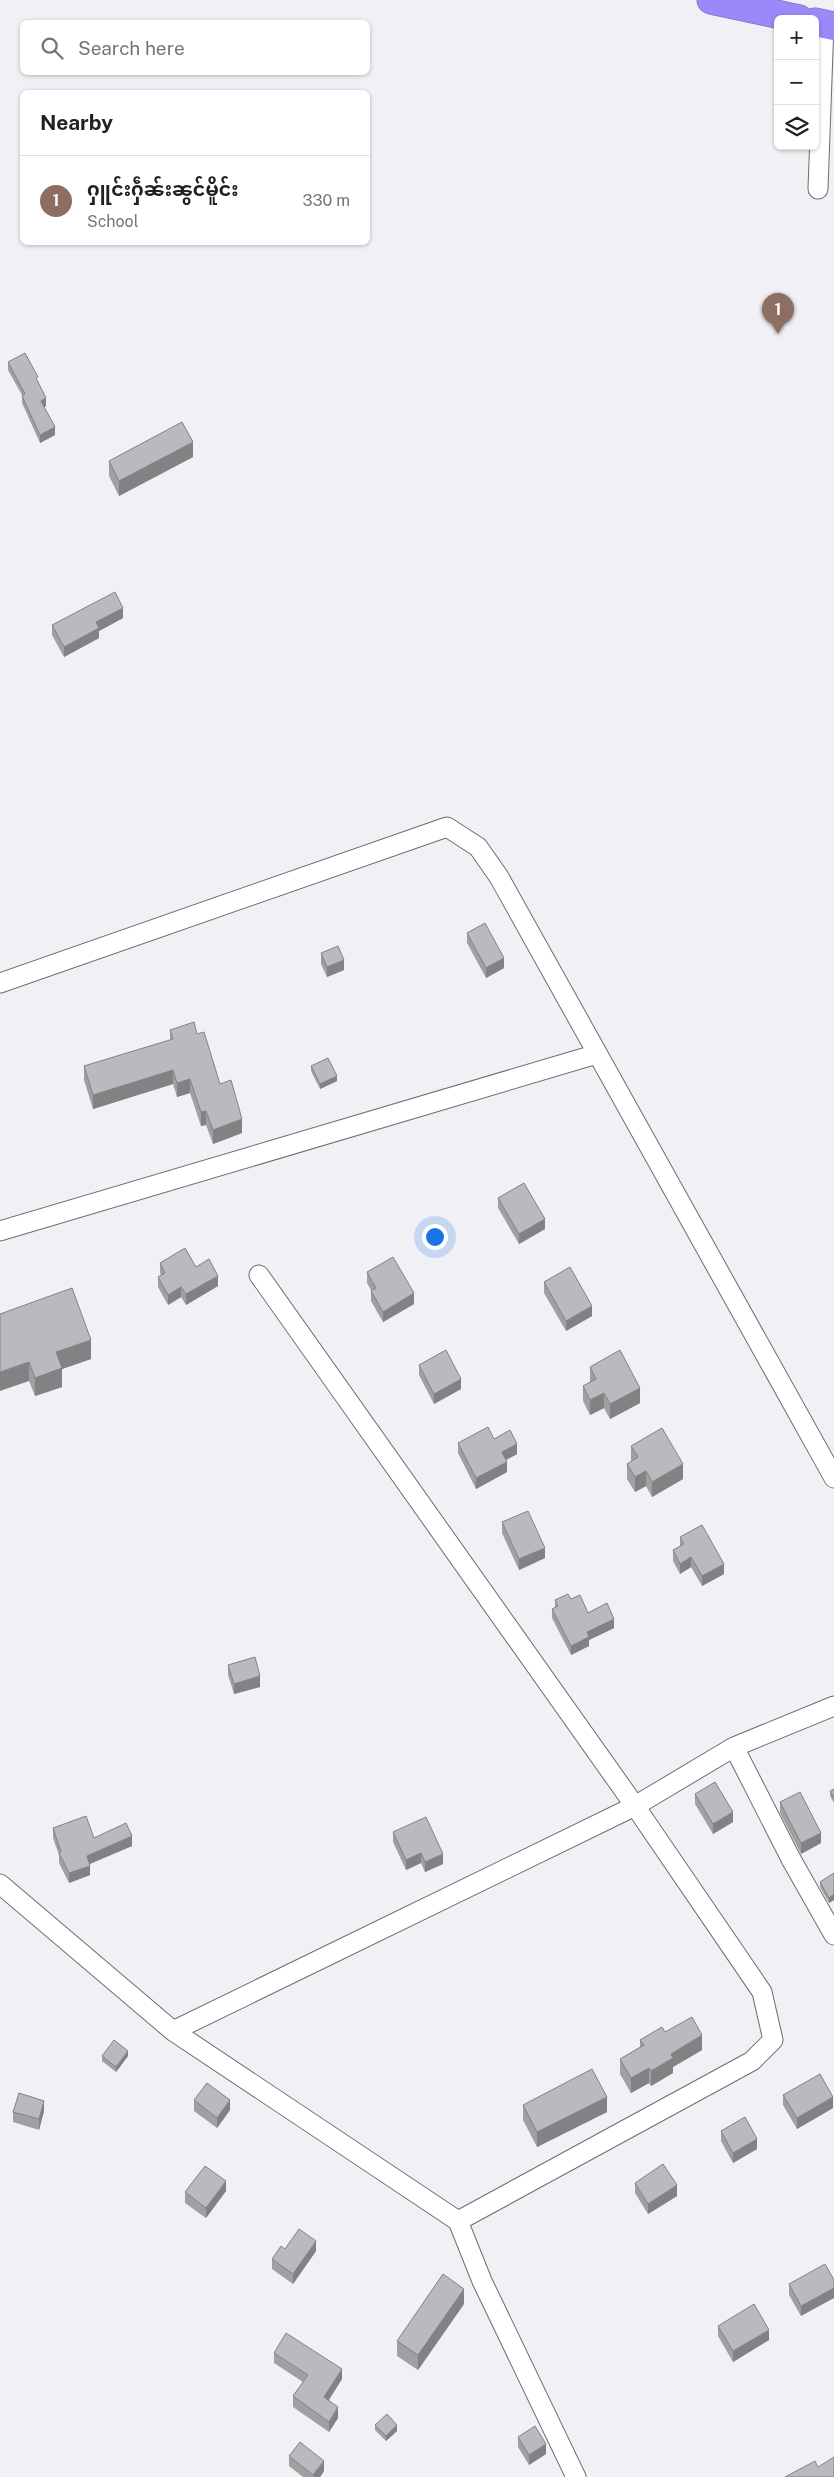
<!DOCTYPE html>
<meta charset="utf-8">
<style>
:root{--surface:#fff;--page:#f6f6f6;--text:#202124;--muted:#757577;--line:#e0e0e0;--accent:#399819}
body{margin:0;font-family:"Public Sans","Noto Sans Myanmar",sans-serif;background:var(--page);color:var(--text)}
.controls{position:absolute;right:15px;top:15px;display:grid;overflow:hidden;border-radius:8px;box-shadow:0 1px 4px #0004}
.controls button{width:45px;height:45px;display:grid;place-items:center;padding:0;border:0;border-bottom:1px solid var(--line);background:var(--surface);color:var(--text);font:25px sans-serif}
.you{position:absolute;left:434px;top:1236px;width:18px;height:18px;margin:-12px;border:4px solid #fff;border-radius:50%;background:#1a73e8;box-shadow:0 0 0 8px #1a73e833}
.badge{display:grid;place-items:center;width:32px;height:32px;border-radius:50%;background:var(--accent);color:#fff;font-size:16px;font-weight:700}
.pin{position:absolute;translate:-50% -41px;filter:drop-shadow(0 1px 2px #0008)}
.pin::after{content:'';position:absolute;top:26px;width:18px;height:15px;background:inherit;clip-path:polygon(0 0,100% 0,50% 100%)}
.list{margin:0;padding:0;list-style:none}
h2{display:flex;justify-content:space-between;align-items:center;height:65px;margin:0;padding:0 20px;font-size:21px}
h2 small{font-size:16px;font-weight:400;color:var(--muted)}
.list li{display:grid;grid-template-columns:32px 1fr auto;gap:15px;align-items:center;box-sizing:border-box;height:90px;padding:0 20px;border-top:1px solid var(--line)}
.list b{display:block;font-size:19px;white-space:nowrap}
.list p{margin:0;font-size:16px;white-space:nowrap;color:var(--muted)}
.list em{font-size:16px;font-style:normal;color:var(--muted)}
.icon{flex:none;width:28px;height:28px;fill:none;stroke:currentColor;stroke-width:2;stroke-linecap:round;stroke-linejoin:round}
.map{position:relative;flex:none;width:834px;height:2477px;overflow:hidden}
.search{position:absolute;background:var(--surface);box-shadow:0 1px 4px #0004;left:20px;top:20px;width:350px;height:55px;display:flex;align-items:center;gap:12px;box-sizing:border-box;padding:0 18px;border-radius:8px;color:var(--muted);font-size:19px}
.panel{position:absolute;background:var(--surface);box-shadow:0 1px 4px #0004;left:20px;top:90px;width:350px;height:155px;border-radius:8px}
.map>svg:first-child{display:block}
</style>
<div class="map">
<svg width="834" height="2477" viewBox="0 0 834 2477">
<rect width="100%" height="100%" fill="#f1f1f5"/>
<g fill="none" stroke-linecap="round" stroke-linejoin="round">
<defs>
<path id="street" d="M818 189 824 24
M0 983 447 827 478 847 499 877 834 1478
M0 1231 597 1054
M259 1275 635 1806 762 1992 773 2040 752 2061 458 2221
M734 1747 834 1706
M0 1884 173 2031 458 2221 482 2281 576 2477
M173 2031 635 1806 734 1747 791 1859 834 1935"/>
<path id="highway" d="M711 0 799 19
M815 22 834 26"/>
</defs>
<use href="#street" stroke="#6d6d70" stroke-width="21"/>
<use href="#highway" stroke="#6e61aa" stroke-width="29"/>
<use href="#street" stroke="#fff" stroke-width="19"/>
<use href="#highway" stroke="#9c88f8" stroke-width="28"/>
</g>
<path fill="#a0a0a3" d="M8 362 38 381 46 406 44 407 55 435 40 443 22 403V395L8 370Z
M193 457 119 496 109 476V461Z
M123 618 99 631V638L64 657 52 635V625Z
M467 933 504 968 486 978 467 943Z
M321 953 344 970 327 977 321 964Z
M170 1030 197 1034 242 1133 213 1144 206 1125 201 1126 190 1093 177 1097 173 1084 93 1109 84 1080V1066L170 1040Z
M311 1066 337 1081 320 1089 311 1071Z
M498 1198 545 1229 519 1244 498 1208Z
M160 1263 196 1267 218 1286 186 1305 181 1297 168 1305 158 1287V1277L161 1275 160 1273Z
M367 1272 414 1304 383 1322 371 1301V1290L367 1283Z
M544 1282 592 1316 566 1331 544 1293Z
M0 1314 91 1359 62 1369V1387L35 1396 29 1381Z
M419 1365 461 1389 434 1404 419 1375Z
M590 1367 640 1403 610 1419 604 1408 590 1415 583 1401V1386L590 1382Z
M494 1439 517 1454 506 1460 507 1472 476 1489 458 1453V1443Z
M631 1446 683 1479 652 1497 646 1486 635 1492 627 1479V1464L631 1461Z
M502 1522 545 1558 519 1570 502 1533Z
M680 1537 724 1574 702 1586 691 1567 680 1574 673 1561V1550L680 1546Z
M571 1599 588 1613 614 1628 589 1640V1646L571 1655 552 1618V1609L555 1607V1600Z
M228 1665 260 1687 234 1694 228 1675Z
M834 1789V1803L830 1796V1791Z
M695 1794 733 1822 713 1834 695 1804Z
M780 1802 821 1843 801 1854 780 1813Z
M53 1828 94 1838 132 1846 90 1864V1875L69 1883 59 1863V1855L53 1838Z
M393 1832 443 1864 425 1872 421 1863 406 1870 393 1842Z
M834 1873V1900L829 1903 820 1887V1882Z
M665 2032 702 2050 673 2067V2073L651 2086 649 2083 631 2093 620 2074V2059L640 2047V2040Z
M102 2056H128L116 2072 102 2061Z
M783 2095 833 2108 797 2129 783 2105Z
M194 2100 230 2110 217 2128 194 2111Z
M523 2105 607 2112 537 2147 523 2120Z
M44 2111 39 2130 13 2122V2112Z
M721 2131 757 2149 733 2163 721 2141Z
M635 2183 677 2196 648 2214 635 2193Z
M226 2191 206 2218 185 2203V2192Z
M285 2249 316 2251 293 2284 272 2269V2259Z
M834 2280 801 2316 789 2295V2284Z
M464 2304 418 2370 397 2356V2341Z
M718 2326 769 2340 733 2362 718 2336Z
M274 2353 342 2379 329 2400 338 2418 329 2432 293 2407V2396L303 2382 274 2363Z
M375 2425 397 2431 386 2441 375 2430Z
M518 2437 546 2454 529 2465 518 2447Z
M289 2456 324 2471 320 2477H303L289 2466Z"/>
<path fill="#828285" d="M46 398V406L41 408V401Z
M55 427V435L40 443V435Z
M193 442V457L119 496V481Z
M123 608V618L99 631V638L64 657V647L96 622Z
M504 958V968L486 978V968Z
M344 960V970L327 977V967Z
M173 1070V1084L93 1109V1095Z
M337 1076V1081L320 1089V1084Z
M190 1079V1093L177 1097V1083Z
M206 1111V1125L201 1126V1112Z
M242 1119V1133L213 1144V1130Z
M545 1219V1229L519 1244V1234Z
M218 1276V1286L186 1305V1294Z
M181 1287V1297L168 1305V1295Z
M414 1293V1304L383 1322V1312Z
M592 1306V1316L566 1331V1321Z
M91 1340V1359L62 1369V1387L35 1396V1378L56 1352Z
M29 1362V1381L0 1391V1372Z
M461 1379V1389L434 1404V1394Z
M640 1388V1403L610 1419V1404Z
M604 1393V1408L590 1415V1400Z
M517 1444V1454L502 1462V1452Z
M507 1462V1472L476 1489V1478Z
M683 1464V1479L652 1497V1482Z
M646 1471V1486L635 1492V1477Z
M545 1548V1558L519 1570V1559Z
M691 1557V1567L680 1574V1564Z
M724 1564V1574L702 1586V1576Z
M614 1619V1628L589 1640V1646L571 1655V1646L587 1632Z
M260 1676V1687L234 1694V1684Z
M733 1812V1822L713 1834V1824Z
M821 1833V1843L801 1854V1843Z
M132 1836V1846L87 1865V1856Z
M421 1853V1863L406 1870V1860Z
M443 1854V1864L425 1872V1862Z
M90 1866V1875L69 1883V1873Z
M834 1894V1900L829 1903V1898Z
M702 2035V2050L673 2067V2073L651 2086V2071L671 2054Z
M128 2051V2056L116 2072V2067Z
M649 2068V2083L631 2093V2078Z
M607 2097V2112L537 2147V2132Z
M833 2097V2108L797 2129V2118Z
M230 2100V2110L217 2128V2118Z
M44 2101V2111L39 2130V2119Z
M757 2139V2149L733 2163V2153Z
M226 2181V2191L206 2218V2208Z
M677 2185V2196L648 2214V2204Z
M316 2241V2251L293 2284V2274Z
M834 2288V2298L801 2316V2306Z
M464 2289V2304L418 2370V2355Z
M769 2330V2340L733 2362V2351Z
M342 2369V2379L324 2407V2397Z
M338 2407V2418L329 2432V2422Z
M397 2425V2431L386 2441V2436Z
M546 2444V2454L529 2465V2455Z
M324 2461V2471L320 2477H313V2475Z"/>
<path fill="#bababe" stroke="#828285" d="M25 353 38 377 36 378 46 398 41 401 55 427 40 435 22 396 25 394 8 362Z
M182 422 193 442 119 481 109 461Z
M115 592 123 608 96 622 99 628 64 647 52 625Z
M485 923 504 958 486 968 467 933Z
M338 946 344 960 327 967 321 953Z
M194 1022 197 1034 204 1032 220 1084 231 1080 242 1119 213 1130 206 1111 201 1112 190 1079 177 1083 173 1070 93 1095 84 1066 173 1039 170 1030Z
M328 1058 337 1076 320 1084 311 1066Z
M524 1183 545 1219 519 1234 498 1198Z
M185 1248 196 1267 209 1259 218 1276 186 1294 181 1287 168 1295 158 1277 165 1273 160 1263Z
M393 1257 414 1293 383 1312 371 1291 376 1288 367 1272Z
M570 1267 592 1306 566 1321 544 1282Z
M72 1288 91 1340 56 1352 62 1368 35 1378 29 1362 0 1372V1314Z
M446 1350 461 1379 434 1394 419 1365Z
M620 1350 640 1388 610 1404 604 1393 590 1400 583 1386 596 1379 590 1367Z
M488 1427 494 1439 510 1430 517 1444 502 1452 507 1462 476 1478 458 1443Z
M662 1428 683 1464 652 1482 646 1471 635 1477 627 1464 638 1457 631 1446Z
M528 1511 545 1548 519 1559 502 1522Z
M702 1525 724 1564 702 1576 691 1557 680 1564 673 1550 684 1544 680 1537Z
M568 1594 571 1599 580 1595 588 1613 607 1603 614 1619 587 1632 589 1637 571 1646 552 1609 558 1606 555 1600Z
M255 1657 260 1676 234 1684 228 1665Z
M715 1782 733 1812 713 1824 695 1794Z
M834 1789V1798L830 1791Z
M800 1792 821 1833 801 1843 780 1802Z
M86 1816 94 1838 126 1823 132 1836 87 1856 90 1866 69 1873 59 1853 61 1852 53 1828Z
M426 1817 443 1854 425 1862 421 1853 406 1860 393 1832Z
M834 1873V1894L829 1898 820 1882Z
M692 2017 702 2035 671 2054 673 2058 651 2071 649 2068 631 2078 620 2059 644 2045 640 2040 662 2027 665 2032Z
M114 2040 128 2051 116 2067 102 2056Z
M592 2069 607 2097 537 2132 523 2105Z
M820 2074 833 2097 797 2118 783 2095Z
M207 2083 230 2100 217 2118 194 2100Z
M19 2093 44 2101 39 2119 13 2112Z
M745 2117 757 2139 733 2153 721 2131Z
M663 2164 677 2185 648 2204 635 2183Z
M205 2166 226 2181 206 2208 185 2192Z
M299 2229 316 2241 293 2274 272 2259 281 2246 285 2249Z
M825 2264 834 2280V2288L801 2306 789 2284Z
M443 2274 464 2289 418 2355 397 2341Z
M754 2304 769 2330 733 2351 718 2326Z
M286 2333 342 2369 324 2397 338 2407 329 2422 293 2396 308 2375 274 2353Z
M387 2414 397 2425 386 2436 375 2425Z
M535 2426 546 2444 529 2455 518 2437Z
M300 2442 324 2461 313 2475 289 2456Z
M834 2457V2477H785L815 2461 818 2467Z"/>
</svg>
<div class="controls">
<button>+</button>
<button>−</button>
<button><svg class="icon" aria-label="layers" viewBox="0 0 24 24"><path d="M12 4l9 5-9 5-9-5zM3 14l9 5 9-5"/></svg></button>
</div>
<div class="you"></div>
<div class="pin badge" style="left:778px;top:334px;background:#8d6e63">1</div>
<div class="search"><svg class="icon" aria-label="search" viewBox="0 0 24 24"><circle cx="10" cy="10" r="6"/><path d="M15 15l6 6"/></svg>Search here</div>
<section class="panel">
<h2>Nearby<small></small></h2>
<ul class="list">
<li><span class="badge" style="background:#8d6e63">1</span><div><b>ႁူင်းႁဵၼ်းၼွင်မိူင်း</b><p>School</p></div><em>330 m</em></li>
</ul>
</section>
</div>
